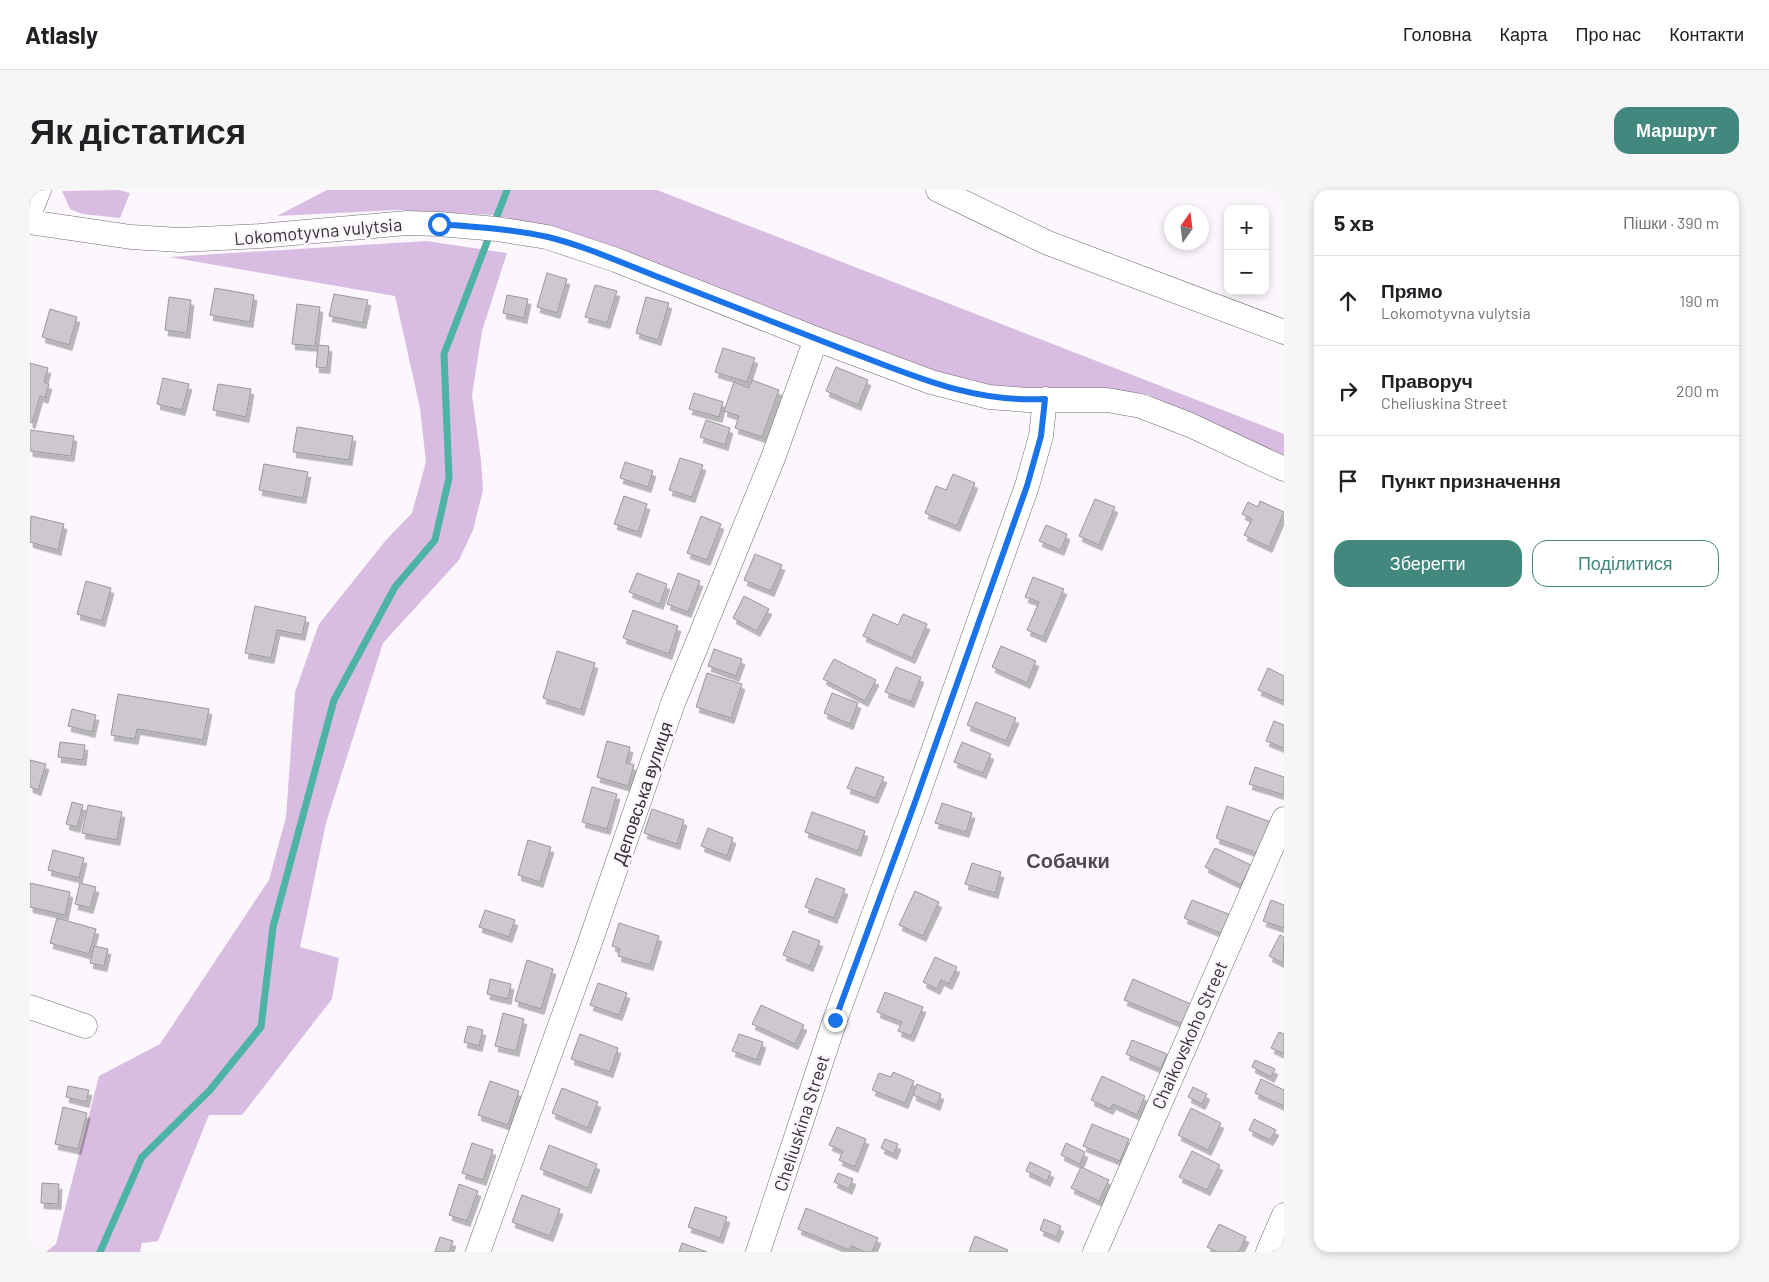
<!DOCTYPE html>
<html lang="uk">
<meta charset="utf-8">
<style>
:root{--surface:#fff;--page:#f6f6f6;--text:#202124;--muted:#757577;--line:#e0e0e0;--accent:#43887e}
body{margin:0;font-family:Barlow,sans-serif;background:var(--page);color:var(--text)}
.controls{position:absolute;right:15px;top:15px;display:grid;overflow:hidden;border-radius:10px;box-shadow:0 2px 8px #0003}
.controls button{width:45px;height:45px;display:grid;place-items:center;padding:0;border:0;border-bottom:1px solid var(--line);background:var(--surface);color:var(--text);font:25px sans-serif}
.compass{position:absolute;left:1134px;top:15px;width:45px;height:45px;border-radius:50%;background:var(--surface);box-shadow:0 2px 8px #0003;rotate:14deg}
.stop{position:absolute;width:15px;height:15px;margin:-11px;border:4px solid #1a73e8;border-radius:50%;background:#fff}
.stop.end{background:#1a73e8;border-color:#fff;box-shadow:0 1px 5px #0008}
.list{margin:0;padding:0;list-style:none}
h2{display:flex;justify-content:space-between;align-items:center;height:65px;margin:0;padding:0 20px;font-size:21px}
h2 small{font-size:16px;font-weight:400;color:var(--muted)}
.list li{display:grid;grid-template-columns:32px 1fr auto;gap:15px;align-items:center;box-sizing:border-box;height:90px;padding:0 20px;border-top:1px solid var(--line)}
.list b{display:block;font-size:19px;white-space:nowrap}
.list p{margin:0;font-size:16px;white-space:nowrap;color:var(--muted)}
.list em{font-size:16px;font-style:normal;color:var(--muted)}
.actions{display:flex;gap:10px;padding:15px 20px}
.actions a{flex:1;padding:11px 0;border:1px solid var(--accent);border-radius:15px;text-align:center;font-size:18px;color:var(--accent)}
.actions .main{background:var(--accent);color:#fff}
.icon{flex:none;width:28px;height:28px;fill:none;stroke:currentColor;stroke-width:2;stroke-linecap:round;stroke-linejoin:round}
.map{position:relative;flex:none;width:1254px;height:1062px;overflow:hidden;border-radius:15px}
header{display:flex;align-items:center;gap:30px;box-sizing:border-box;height:70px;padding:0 25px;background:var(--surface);border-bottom:1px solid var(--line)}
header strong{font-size:24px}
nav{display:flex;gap:28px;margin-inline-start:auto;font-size:18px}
.intro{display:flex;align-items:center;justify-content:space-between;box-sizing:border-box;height:120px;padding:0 30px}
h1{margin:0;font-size:35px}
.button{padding:12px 22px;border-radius:15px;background:var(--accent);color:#fff;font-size:18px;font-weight:700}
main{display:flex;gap:30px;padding:0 30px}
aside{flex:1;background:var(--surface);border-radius:15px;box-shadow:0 2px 8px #0003}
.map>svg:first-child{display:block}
</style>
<header>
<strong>Atlasly</strong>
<nav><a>Головна</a><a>Карта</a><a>Про нас</a><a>Контакти</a></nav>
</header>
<div class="intro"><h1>Як дістатися</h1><a class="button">Маршрут</a></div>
<main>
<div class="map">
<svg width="1254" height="1062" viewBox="0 0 1254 1062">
<defs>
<filter id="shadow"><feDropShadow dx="3" dy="5.5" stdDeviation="0" flood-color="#0004"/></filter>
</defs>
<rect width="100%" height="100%" fill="#fbf7fc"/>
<path fill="#d9bce2" d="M89 0 100 3 90 28 52 24 40 19 32 1Z
M297 0H627L1254 244V267L1117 204 1078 200 958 198 902 184 513 36 464 25 366 20 247 26Z
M396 51 477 63 452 141 442 205 451 270 453 300 443 340 429 370 353 453 296 633 270 757 309 768 302 809 212 925H179L128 1051 112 1053 110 1062H16L26 1054 69 886 130 854 239 690 256 627 265 502 289 434 356 350 382 323 396 272 390 218 365 106 139 67Z"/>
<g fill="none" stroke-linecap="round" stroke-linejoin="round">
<path stroke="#4db3a5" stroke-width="7" d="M70 1062 112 967 180 900 231 837 243 737 304 510 365 397 405 350 419 288 414 164 477 0"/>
</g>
<path fill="#ccc8cd" stroke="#9a979c" filter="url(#shadow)" d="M517 83 537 89 527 123 507 117Z
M565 95 587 101 577 133 555 127Z
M185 98 224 105 220 132 180 125Z
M304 104 338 110 333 133 299 126Z
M477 105 498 109 494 128 473 123Z
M139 107 161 110 157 143 135 140Z
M616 107 639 113 628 150 606 143Z
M267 114 290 117 285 156 262 154Z
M20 119 47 127 39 155 12 147Z
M288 155 299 156 297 178 286 177Z
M693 158 725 168 717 192 685 182Z
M0 173 18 178 14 192 19 194 15 208 10 206 2 233 0 232Z
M806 177 838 190 828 215 796 201Z
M133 188 159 194 152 220 127 214Z
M722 190 749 200 732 247 705 238 709 226 694 221 704 192 719 198Z
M188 194 221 199 216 227 183 220Z
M664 203 693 212 689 227 659 219Z
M676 230 700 238 695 255 670 247Z
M267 237 323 246 319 270 263 262Z
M0 240 44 246 41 266 0 261Z
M650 268 673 275 662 307 639 300Z
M595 272 623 281 618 297 590 288Z
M234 274 278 282 273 308 229 300Z
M923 284 945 293 927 336 895 323 906 296 916 300Z
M594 306 617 314 608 342 584 334Z
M1065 309 1085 317 1069 355 1049 346Z
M1230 311 1254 322 1239 357 1214 345 1222 329 1212 324 1218 312 1228 317Z
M1 326 34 334 28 360 0 352Z
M671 326 691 334 677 370 657 363Z
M1016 335 1037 344 1031 360 1009 351Z
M725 364 752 375 741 401 714 390Z
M607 383 637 394 630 414 599 402Z
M648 383 670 391 658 422 637 414Z
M1003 387 1034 399 1013 447 997 440 1009 412 995 407Z
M56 391 81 398 72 431 47 424Z
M714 406 739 419 727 441 703 428Z
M225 416 276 427 272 445 247 440 241 468 215 463Z
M603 420 648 436 639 464 593 448Z
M843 424 868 435 873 424 897 434 882 468 833 446Z
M971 456 1006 471 997 493 962 477Z
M684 459 712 469 706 486 678 476Z
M527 461 565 473 551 520 513 508Z
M804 469 846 490 835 511 793 489Z
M866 477 891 487 881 512 855 502Z
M1238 478 1254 486V511L1228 500Z
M677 483 712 494 701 528 666 517Z
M802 503 828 513 820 534 794 523Z
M88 504 179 519 173 550 107 539 105 549 81 545Z
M946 512 986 528 976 551 937 535Z
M42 519 66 525 62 542 38 536Z
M1244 531 1254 535V558L1236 551Z
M577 551 600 557 596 573 604 575 598 596 567 587Z
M30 552 55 555 53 570 28 567Z
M932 552 961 564 953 583 924 572Z
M0 570 16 574 8 600 0 597Z
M826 577 854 587 845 608 817 598Z
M1225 577 1254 587V605L1219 594Z
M562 597 587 604 577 639 552 632Z
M42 612 53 615 47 637 36 634Z
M912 613 942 623 936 642 905 633Z
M58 615 92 622 87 650 52 643Z
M1197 616 1241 632 1230 664 1186 648Z
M622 619 654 630 647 654 614 643Z
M782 622 835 641 828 661 775 642Z
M678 638 703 648 697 666 671 656Z
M498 650 521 657 510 692 488 685Z
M1185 658 1221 675 1211 695 1175 677Z
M23 660 54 668 49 688 18 680Z
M942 673 971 682 965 703 935 694Z
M786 688 815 699 804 728 775 717Z
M0 693 40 702 35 725 0 717Z
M50 693 66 697 60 718 45 714Z
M885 701 909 712 893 746 869 735Z
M1162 710 1201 725 1193 744 1154 728Z
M1241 710 1254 715V738L1233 731Z
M455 720 485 730 479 747 449 737Z
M27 728 66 739 59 764 20 753Z
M589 733 629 746 620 775 588 766 590 759 582 756Z
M763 741 790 751 780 776 753 765Z
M1250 745 1254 747 1253 773 1239 766Z
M64 756 78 759 74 776 60 773Z
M905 767 927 777 919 794 911 790 907 799 893 792Z
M497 770 523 779 511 819 485 811Z
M460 789 481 794 478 809 457 804Z
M1103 789 1163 815 1155 835 1094 810Z
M568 793 597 803 589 825 560 815Z
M855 802 893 817 881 846 868 841 872 832 847 822Z
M731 815 774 835 765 854 722 834Z
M473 823 494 829 486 861 465 856Z
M438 836 453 840 449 856 434 852Z
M1249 842 1254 844V864L1241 858Z
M550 844 588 858 580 882 541 869Z
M709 844 733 852 727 870 702 861Z
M1102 850 1137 864 1131 879 1096 864Z
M1225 870 1245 879 1241 887 1222 877Z
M863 882 884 891 875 913 842 900 849 883 861 887Z
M1072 886 1115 906 1107 925 1083 914 1080 919 1061 910Z
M1231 889 1254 900V916L1225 903Z
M460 891 489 901 478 935 448 925Z
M887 894 911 904 907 915 883 905Z
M38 896 59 900 56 912 36 907Z
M1163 897 1177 904 1172 914 1158 907Z
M532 898 568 912 558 938 522 923Z
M33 917 57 923 48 959 25 954Z
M1161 918 1191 933 1178 960 1148 945Z
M1224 929 1246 940 1240 950 1219 940Z
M1062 934 1099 949 1090 971 1053 956Z
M807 937 836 949 825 977 809 970 813 961 799 955Z
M855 949 868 954 864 964 851 958Z
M442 953 463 960 453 990 432 983Z
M1036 953 1055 962 1050 974 1031 965Z
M519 955 567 974 558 998 510 979Z
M1162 961 1190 975 1177 1000 1149 987Z
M1000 972 1021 982 1017 991 996 981Z
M1051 977 1079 990 1069 1011 1041 998Z
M808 983 823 989 819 999 804 992Z
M12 993 29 994 28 1014 11 1013Z
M429 994 448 1001 437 1031 419 1025Z
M492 1005 530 1019 520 1046 482 1032Z
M665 1017 697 1027 690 1048 658 1037Z
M776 1018 848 1048 842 1062H835L821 1056 819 1060 768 1039Z
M1014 1029 1031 1036 1026 1047 1010 1040Z
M1189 1034 1216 1047 1209 1062H1187L1177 1057Z
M945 1046 978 1060 977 1062H939Z
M410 1047 423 1051 419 1062H405Z
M652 1053 677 1062H649Z"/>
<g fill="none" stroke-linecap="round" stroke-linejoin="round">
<defs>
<path id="minor" d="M908 0 1018 53 1254 142
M0 22 9 0
M0 32 101 47 150 50 230 46 377 33 409 34 467 39 517 47 586 70 786 149 901 192 959 207 997 210H1077L1111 216 1160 235 1254 279
M0 817 55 836
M448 1062 557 761 643 513 743 268 786 149
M728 1062 805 830 884 615 997 296 1011 246 1015 209
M1065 1062 1254 629
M1238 1062 1254 1025"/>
</defs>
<use href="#minor" stroke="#6f6c70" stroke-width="25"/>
<use href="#minor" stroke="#fff" stroke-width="24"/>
</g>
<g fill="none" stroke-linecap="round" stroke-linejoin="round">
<path stroke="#1a73e8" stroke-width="6" d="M409 34C445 37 482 39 518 47 555 56 592 73 628 87 690 111 752 136 815 160 882 185 941 213 1015 209L1011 246 997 296 884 615 805 830"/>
</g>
<g text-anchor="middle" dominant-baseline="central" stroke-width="5" stroke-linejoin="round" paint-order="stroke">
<g font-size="18" fill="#333133" stroke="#fbf7fc">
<text transform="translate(288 41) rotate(-5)">Lokomotyvna vulytsia</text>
<text transform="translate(612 603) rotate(-71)">Деповська вулиця</text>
<text transform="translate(1159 845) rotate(-66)">Chaikovskoho Street</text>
<text transform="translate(771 933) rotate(-72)">Cheliuskina Street</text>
</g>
<g font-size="20" font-weight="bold" fill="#4e4b4f" stroke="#fbf7fc">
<text x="1038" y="670">Собачки</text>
</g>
</g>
</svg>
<div class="controls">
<button>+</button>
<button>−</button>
</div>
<svg class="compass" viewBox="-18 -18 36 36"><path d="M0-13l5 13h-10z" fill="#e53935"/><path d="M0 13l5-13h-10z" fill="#757577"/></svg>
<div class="stop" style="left:409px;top:34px"></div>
<div class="stop end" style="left:805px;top:830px"></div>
</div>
<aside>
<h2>5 хв<small>Пішки · 390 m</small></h2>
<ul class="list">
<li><svg class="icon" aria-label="ahead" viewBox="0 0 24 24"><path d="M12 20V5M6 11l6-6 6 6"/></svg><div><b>Прямо</b><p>Lokomotyvna vulytsia</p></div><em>190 m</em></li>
<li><svg class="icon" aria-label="right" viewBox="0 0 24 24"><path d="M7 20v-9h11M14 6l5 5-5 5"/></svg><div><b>Праворуч</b><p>Cheliuskina Street</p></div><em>200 m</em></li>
<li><svg class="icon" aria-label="arrive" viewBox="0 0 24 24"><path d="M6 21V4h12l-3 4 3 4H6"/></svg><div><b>Пункт призначення</b></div></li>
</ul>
<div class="actions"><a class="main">Зберегти</a><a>Поділитися</a></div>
</aside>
</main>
